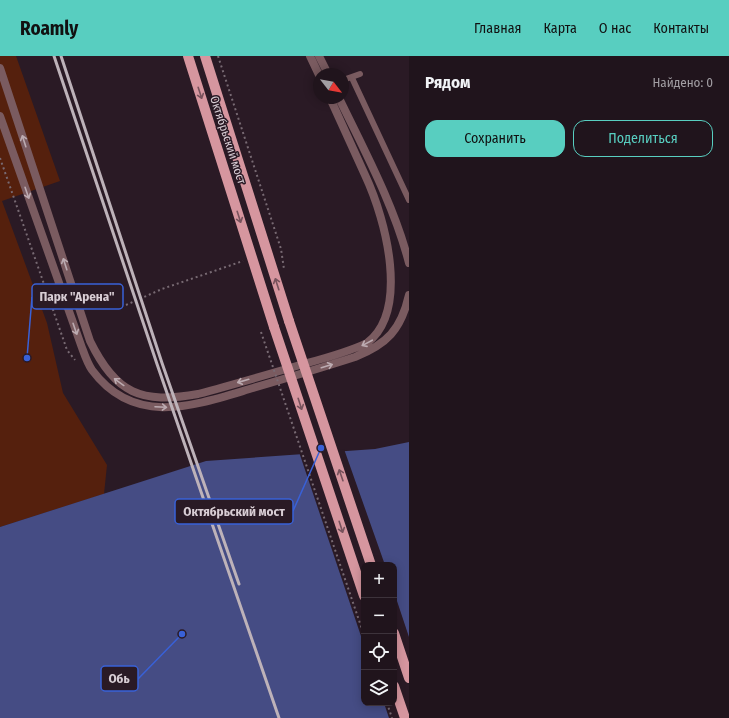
<!DOCTYPE html>
<html lang="ru">
<meta charset="utf-8">
<style>
:root{--surface:#20141c;--page:#2d2129;--text:#f1f3f6;--muted:#a29ea3;--line:#3d333b;--accent:#58cec0}
body{margin:0;font-family:"Fira Sans Condensed",sans-serif;background:var(--page);color:var(--text)}
.controls{position:absolute;right:12px;bottom:12px;display:grid;overflow:hidden;border-radius:8px;box-shadow:0 2px 10px #0003}
.controls button{width:36px;height:36px;display:grid;place-items:center;padding:0;border:0;border-bottom:1px solid var(--line);background:var(--surface);color:var(--text);font:20px sans-serif}
.compass{position:absolute;left:313px;top:12px;width:36px;height:36px;border-radius:50%;background:var(--surface);box-shadow:0 2px 10px #0003;rotate:121deg}
.list{margin:0;padding:0;list-style:none}
h2{display:flex;justify-content:space-between;align-items:center;height:52px;margin:0;padding:0 16px;font-size:17px}
h2 small{font-size:13px;font-weight:400;color:var(--muted)}
.actions{display:flex;gap:8px;padding:12px 16px}
.actions a{flex:1;padding:9px 0;border:1px solid var(--accent);border-radius:12px;text-align:center;font-size:14px;color:var(--accent)}
.actions .main{background:var(--accent);color:#111}
.icon{flex:none;width:22px;height:22px;fill:none;stroke:currentColor;stroke-width:2;stroke-linecap:round;stroke-linejoin:round}
.map{position:relative;flex:none;width:409px;height:662px;overflow:hidden}
header{display:flex;align-items:center;gap:24px;box-sizing:border-box;height:56px;padding:0 20px;background:var(--accent);color:#111}
header strong{font-size:19px}
nav{display:flex;gap:22px;margin-inline-start:auto;font-size:14px}
main{display:flex}
aside{flex:1;background:var(--surface)}
.map>svg:first-child{display:block}
</style>
<header>
<strong>Roamly</strong>
<nav><a>Главная</a><a>Карта</a><a>О нас</a><a>Контакты</a></nav>
</header>
<main>
<div class="map">
<svg width="409" height="662" viewBox="0 0 409 662">
<rect width="100%" height="100%" fill="#2a1a25"/>
<path fill="#55200d" d="M0 0H16L60 125 2 145 47 267 63 337 107 409 104 438 0 471Z"/>
<path fill="#454c84" fill-rule="evenodd" d="M409 386V662H0V471L206 405 375 393ZM364 509H394V647H364Z"/>
<path fill="#2a1a25" d="M344 393 385 509H364V589L299 396Z
M394 536 409 581V662H389L384 647H394Z"/>
<g fill="none" stroke-linecap="round" stroke-linejoin="round">
<path stroke="#786a73" stroke-width="2" stroke-dasharray="2 3" stroke-linecap="butt" d="M218 0 281 193 284 213
M0 102 67 294 75 304
M126 249 162 233 243 205
M394 558 397 567
M387 647 392 662"/>
<path stroke="#7a5b60" stroke-width="6" d="M352 22 409 144
M343 24 360 18"/>
<path stroke="#7a5b60" stroke-width="8" d="M310 0 319 19
M319 0 328 18
M0 12 90 285C116 338 141 348 198 338 232 329 266 319 300 309 322 303 346 297 367 287 409 255 387 166 365 119 353 93 342 68 330 42
M339 42C365 96 394 149 409 207
M0 60 81 289C84 297 87 307 92 314 135 372 196 349 253 332 287 322 321 312 355 301 387 288 401 274 409 239"/>
<path stroke="#d6969f" stroke-width="10" d="M188 0 274 271
M205 0 289 265
M394 577 409 622
M394 630 405 662"/>
<path stroke="#bdb2b9" stroke-width="3" d="M54 0 157 308 279 662
M61 0 162 307 239 528"/>
<path stroke="#786a73" stroke-width="2" stroke-dasharray="2 3" stroke-linecap="butt" d="M261 276 364 579"/>
<path stroke="#d6969f" stroke-width="10" d="M289 265 371 509
M274 271 364 540"/>
</g>
<defs><path id="oneway-shaft" d="M-6 0H5M1.5-3L5.5 0L1.5 3" fill="none" stroke-width="1.6" stroke-linecap="round" stroke-linejoin="round"/></defs>
<g stroke="#77525c">
<use href="#oneway-shaft" transform="translate(200 37) rotate(72)"/>
<use href="#oneway-shaft" transform="translate(239 161) rotate(72)"/>
<use href="#oneway-shaft" transform="translate(277 228) rotate(-108)"/>
<use href="#oneway-shaft" transform="translate(300 348) rotate(72)"/>
<use href="#oneway-shaft" transform="translate(341 419) rotate(-109)"/>
<use href="#oneway-shaft" transform="translate(341 471) rotate(72)"/>
</g>
<g stroke="#bcabb1">
<use href="#oneway-shaft" transform="translate(24 85) rotate(-108)"/>
<use href="#oneway-shaft" transform="translate(27 137) rotate(71)"/>
<use href="#oneway-shaft" transform="translate(65 208) rotate(-108)"/>
<use href="#oneway-shaft" transform="translate(75 273) rotate(71)"/>
<use href="#oneway-shaft" transform="translate(367 287) rotate(152)"/>
<use href="#oneway-shaft" transform="translate(327 310) rotate(-17)"/>
<use href="#oneway-shaft" transform="translate(243 325) rotate(164)"/>
<use href="#oneway-shaft" transform="translate(119 326) rotate(-144)"/>
<use href="#oneway-shaft" transform="translate(161 351) rotate(3)"/>
</g>
<g text-anchor="middle" dominant-baseline="central" stroke-width="3" stroke-linejoin="round" paint-order="stroke">
<g font-size="12" fill="#d8cdd4" stroke="#2a1a25">
<text transform="translate(228 84) rotate(72)">Октябрьский мост</text>
</g>
</g>
<path fill="none" stroke="#3961d7" stroke-width="1.5" d="M27 302L32 241M321 392L293 455M182 578L138 623"/>
<g fill="#3961d7" stroke="#2a1a25" stroke-width="1.5">
<circle cx="27" cy="302" r="4"/>
<circle cx="321" cy="392" r="4"/>
<circle cx="182" cy="578" r="4"/>
</g>
<g fill="#2a1a25" stroke="#3961d7" stroke-width="1.5">
<rect x="32" y="228" width="91" height="25" rx="4"/>
<rect x="175" y="443" width="118" height="25" rx="4"/>
<rect x="101" y="610" width="37" height="25" rx="4"/>
</g>
<g font-size="13" text-anchor="middle" font-weight="bold" fill="#d8cdd4">
<text x="77" y="245">Парк "Арена"</text>
<text x="234" y="460">Октябрьский мост</text>
<text x="119" y="627">Обь</text>
</g>
</svg>
<div class="controls">
<button>+</button>
<button>−</button>
<button><svg class="icon" aria-label="locate" viewBox="0 0 24 24"><circle cx="12" cy="12" r="6"/><path d="M12 2v4M12 18v4M2 12h4M18 12h4"/></svg></button>
<button><svg class="icon" aria-label="layers" viewBox="0 0 24 24"><path d="M12 4l9 5-9 5-9-5zM3 14l9 5 9-5"/></svg></button>
</div>
<svg class="compass" viewBox="-18 -18 36 36"><path d="M0-13l5 13h-10z" fill="#e53935"/><path d="M0 13l5-13h-10z" fill="#a29ea3"/></svg>
</div>
<aside>
<h2>Рядом<small>Найдено: 0</small></h2>
<ul class="list">
</ul>
<div class="actions"><a class="main">Сохранить</a><a>Поделиться</a></div>
</aside>
</main>
